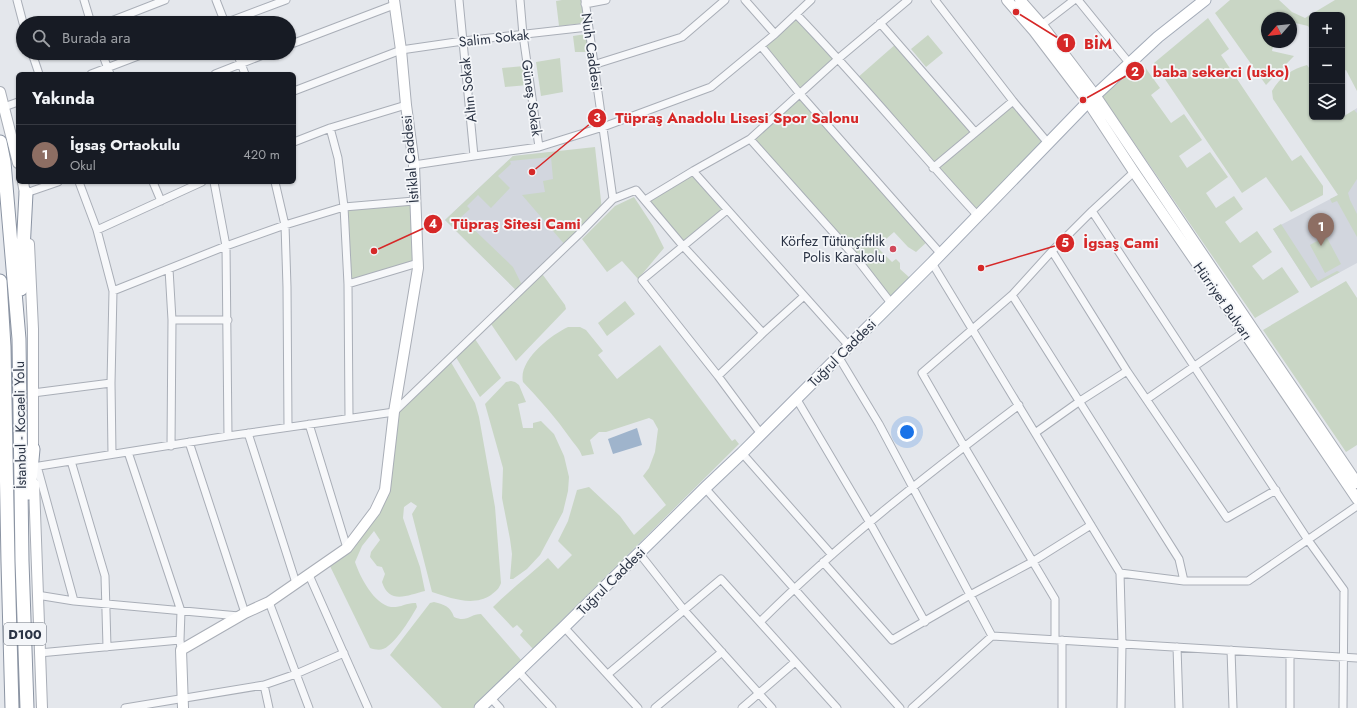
<!DOCTYPE html>
<html lang="tr">
<meta charset="utf-8">
<style>
:root{--surface:#171b24;--page:#20242c;--text:#f1f3f6;--muted:#9ea1a6;--line:#363941;--accent:#0f766e}
body{margin:0;font-family:Jost,sans-serif;background:var(--page);color:var(--text)}
.controls{position:absolute;right:12px;top:12px;display:grid;overflow:hidden;border-radius:6px;box-shadow:0 1px 3px #0004}
.controls button{width:36px;height:36px;display:grid;place-items:center;padding:0;border:0;border-bottom:1px solid var(--line);background:var(--surface);color:var(--text);font:20px sans-serif}
.compass{position:absolute;left:1261px;top:12px;width:36px;height:36px;border-radius:50%;background:var(--surface);box-shadow:0 1px 3px #0004;rotate:242deg}
.you{position:absolute;left:907px;top:432px;width:14px;height:14px;margin:-10px;border:3px solid #fff;border-radius:50%;background:#1a73e8;box-shadow:0 0 0 6px #1a73e833}
.badge{display:grid;place-items:center;width:26px;height:26px;border-radius:50%;background:var(--accent);color:#fff;font-size:13px;font-weight:700}
.pin{position:absolute;translate:-50% -33px;filter:drop-shadow(0 1px 2px #0008)}
.pin::after{content:'';position:absolute;top:21px;width:14px;height:12px;background:inherit;clip-path:polygon(0 0,100% 0,50% 100%)}
.list{margin:0;padding:0;list-style:none}
h2{display:flex;justify-content:space-between;align-items:center;height:52px;margin:0;padding:0 16px;font-size:17px}
h2 small{font-size:13px;font-weight:400;color:var(--muted)}
.list li{display:grid;grid-template-columns:26px 1fr auto;gap:12px;align-items:center;box-sizing:border-box;height:60px;padding:0 16px;border-top:1px solid var(--line)}
.list b{display:block;font-size:15px;white-space:nowrap}
.list p{margin:0;font-size:13px;white-space:nowrap;color:var(--muted)}
.list em{font-size:13px;font-style:normal;color:var(--muted)}
.icon{flex:none;width:22px;height:22px;fill:none;stroke:currentColor;stroke-width:2;stroke-linecap:round;stroke-linejoin:round}
.map{position:relative;flex:none;width:1357px;height:708px;overflow:hidden}
.search{position:absolute;background:var(--surface);box-shadow:0 1px 3px #0004;left:16px;top:16px;width:280px;height:44px;display:flex;align-items:center;gap:10px;box-sizing:border-box;padding:0 14px;border-radius:22px;color:var(--muted);font-size:15px}
.panel{position:absolute;background:var(--surface);box-shadow:0 1px 3px #0004;left:16px;top:72px;width:280px;height:112px;border-radius:6px}
.map>svg:first-child{display:block}
</style>
<div class="map">
<svg width="1357" height="708" viewBox="0 0 1357 708">
<rect width="100%" height="100%" fill="#e4e7ec"/>
<path fill="#d2d6de" d="M1357 108V263L1311 288 1273 229 1338 195 1354 110Z
M562 151 602 210 518 292 445 220 513 156Z"/>
<path fill="#c9d6c5" d="M562 0H581L584 23 559 26 556 1Z
M1230 0H1279L1292 12 1305 18 1335 0H1357V91L1346 70 1342 72V15H1312V32L1308 26 1291 22V18H1267V42H1274L1272 51 1294 56 1266 85 1215 13Z
M796 14 839 58 801 94 929 240 916 252 908 247 894 232 877 247 892 262 896 259 900 263V269L910 278 888 299 750 139 800 94 761 46Z
M1208 18 1229 49 1221 55 1292 161 1301 155 1323 186V195L1291 212 1266 177 1242 193 1154 63Z
M586 34 589 52H575L573 36Z
M928 35 943 53 926 67 911 49Z
M897 43 975 132 1013 101 1048 143 978 216 856 79Z
M560 58 563 92 541 96 536 62Z
M1142 63 1160 88 1151 95 1171 123 1184 114 1202 140 1179 156 1187 168 1210 152 1228 177 1206 193 1216 208 1234 196 1243 209 1225 222 1240 243 1257 231 1272 252 1252 266 1263 280 1282 267 1299 292 1255 318 1102 96Z
M1307 65 1312 72V117H1342V115L1344 116 1354 110 1357 113V179L1348 193 1350 200 1357 214V237L1337 201 1332 203 1330 199 1338 195 1273 99 1272 91C1280 77 1292 69 1307 65Z
M524 66 528 85 505 87 502 68Z
M595 147 602 210 566 246 522 195 545 192 543 181 553 179 551 157 510 161 511 164 498 176 510 188 491 208 478 195 467 206 470 209 461 217 513 267 523 287 540 271 565 305 566 309 516 361 489 321 518 292 445 220 513 156Z
M693 171 727 210 683 246 645 200Z
M634 197 653 226 664 248 638 279 622 261 607 272 582 239 615 206Z
M414 201 418 263 348 284 344 207Z
M1281 224 1318 281 1337 271 1340 272 1311 288 1273 229Z
M1326 236 1341 264 1325 273 1310 245Z
M1346 281 1357 298V445L1346 452 1263 330Z
M625 301 635 314 607 336 598 323Z
M568 327H580L586 330 603 351 598 355 617 379 660 345 732 441 735 439 739 444 533 649 520 635 523 631 517 625 513 628 493 607C510 590 530 575 548 558L558 569 572 555 558 541 568 521 577 490 589 487 620 516 634 535 666 505 643 476 649 468 655 452 658 429 653 420 649 418 606 432H599L590 440 594 454 582 456C579 448 575 445 570 438 556 418 540 400 523 382 518 360 551 335 568 327Z
M473 336 501 378 480 397 454 354Z
M449 359 475 403 479 417 495 507 501 583C499 589 496 591 491 595 473 607 451 598 432 592L412 514 417 506 411 502 404 507 403 518 420 567 425 591C408 595 389 605 382 582L385 574 382 567 377 566 370 557 371 552 380 540 374 531 362 546 355 562C360 577 374 604 391 607 400 608 408 602 416 603L417 607C411 618 398 639 388 646 383 651 376 650 370 648L328 562 347 548 385 490 394 412Z
M511 381 515 382 519 385 526 402 518 404 523 428H533V423L541 421 554 434 564 456 569 477 568 491 563 512 540 555 527 569 513 579H510L512 554 510 539 502 498 503 468 485 404 506 382Z
M434 602C445 605 450 606 454 617 467 623 470 614 481 614L521 660 473 708H442L390 655 430 603Z"/>
<path fill="#9fb4cc" d="M637 428 642 445 613 454 608 439Z"/>
<g fill="none" stroke-linecap="round" stroke-linejoin="round">
<defs>
<path id="street" d="M17 0 23 23
M84 0 91 23
M216 0 225 23
M459 0 474 156
M520 0 523 35 539 147
M585 0 613 199
M745 0 775 34
M935 0 1013 101 1048 143
M1078 0 1130 64
M585 4 606 0
M796 14C859 79 916 149 978 216
M106 23 165 0
M225 23 286 0
M880 23 975 132
M1039 27 1074 0
M289 45 394 5
M761 46 800 94 941 254
M32 53 39 74
M102 53 110 74
M237 53 245 74
M593 65 682 37 725 0
M91 74 146 53
M215 74 268 53
M294 91 401 50 463 41 588 27
M4 107 18 102
M330 128 338 158 344 207 348 284 349 417
M750 139 857 259 891 303
M294 142 330 128 406 105
M414 165 474 156 539 147 603 127 711 87 775 34 811 0
M933 168 1013 101
M693 171 849 346
M79 182 97 230 113 291 111 383 112 454
M153 182 161 201
M214 182 226 246 228 436
M275 182 285 225 287 287 288 427
M26 193 58 182
M645 200 693 171 750 139 839 58 908 0
M727 210 642 280 718 376 761 434
M1092 211 1308 540 1344 590 1343 708
M97 230 202 182
M1052 251 1127 371 1227 518 1276 490
M932 263 1120 573 1122 644 1121 708
M169 269 172 320 171 446
M348 284 418 263
M113 291 226 246 285 225 344 207 414 201
M1012 295 1179 559 1184 581
M172 320H228
M838 356 879 424 992 636 1357 658
M718 376 763 333 804 296
M33 393 111 383
M796 398 870 523 925 622
M1147 399 1247 330
M309 424 347 548
M248 433 296 583
M1035 433 1080 401 1127 371
M189 442 245 613
M128 452 181 611 180 640 181 650
M742 453 832 555
M71 461 105 576 107 647
M37 466 74 601
M33 467 228 436 394 412 579 234 613 199 636 190 683 246 763 333
M705 488 900 708
M639 553 684 610 772 708
M823 562 892 640 970 595 1032 562 1091 525
M1120 573 1184 581H1248L1357 506
M309 575 368 708
M37 595 74 601 239 616
M269 602 309 708
M760 622C840 542 929 473 1019 405
M564 627 638 708
M1055 640V599L964 446 922 373 1012 295 1052 251 1092 211 1134 172
M1177 647 1179 708
M1231 650 1233 708
M39 653 180 640
M1290 654V708
M518 671 552 708
M608 674 721 579 837 708
M264 685 269 708
M491 698 500 708
M125 708 264 685 296 674 344 653
M655 708 722 652
M742 708 795 662
M912 708 992 636
M1062 708V640"/>
<path id="secondary" d="M1007 0 1034 31 1088 102 1134 172 1244 332 1357 499
M1020 0 1042 25 1095 95 1357 483
M0 92 18 163
M23 182 26 200
M29 244 33 329V456
M34 484 42 708
M183 708 181 650 245 613 269 602 347 548 375 511 385 490 394 412 418 268 414 165 406 105 401 50 394 0"/>
<path id="primary" d="M480 708 564 627 705 488 742 453 932 263 1088 102 1158 37 1205 0"/>
<path id="highway" d="M0 142 4 162 19 339 22 561 27 708
M0 281 4 347 8 562 12 708
M21 289 26 193
M29 493 33 449"/>
</defs>
<use href="#street" stroke="#a9aeb7" stroke-width="9"/>
<use href="#secondary" stroke="#a9aeb7" stroke-width="12"/>
<use href="#primary" stroke="#a3abb8" stroke-width="13"/>
<use href="#highway" stroke="#8b94a3" stroke-width="15"/>
<use href="#street" stroke="#f7f8fa" stroke-width="7"/>
<use href="#secondary" stroke="#fff" stroke-width="10"/>
<use href="#primary" stroke="#fff" stroke-width="11"/>
<use href="#highway" stroke="#fff" stroke-width="13"/>
</g>
<circle fill="#d1495b" stroke="#f4f6f9" stroke-width="1.5" cx="893" cy="249" r="4"/>
<g text-anchor="middle" dominant-baseline="central" stroke-width="3.5" stroke-linejoin="round" paint-order="stroke">
<rect fill="#f4f6f9" stroke="#676e7b" stroke-width="1" x="4" y="623" width="42" height="22" rx="3"/>
<g font-size="13" font-weight="bold" fill="#2b3445">
<text x="25" y="634">D100</text>
</g>
<g font-size="14" fill="#2b3445" stroke="#f4f6f9">
<text transform="translate(494 38) rotate(-6)">Salim Sokak</text>
<text transform="translate(592 52) rotate(82)">Nuh Caddesi</text>
<text transform="translate(468 90) rotate(-96)">Altın Sokak</text>
<text transform="translate(532 98) rotate(82)">Güneş Sokak</text>
<text transform="translate(410 159) rotate(-95)">İstiklal Caddesi</text>
<text transform="translate(1223 301) rotate(55)">Hürriyet Bulvarı</text>
<text transform="translate(842 353) rotate(-45)">Tuğrul Caddesi</text>
<text transform="translate(20 425) rotate(-91)">İstanbul - Kocaeli Yolu</text>
<text transform="translate(611 581) rotate(-45)">Tuğrul Caddesi</text>
</g>
<g font-size="14" fill="#2b3445" stroke="#f4f6f9" text-anchor="end">
<text x="885" y="241">Körfez Tütünçiftlik<tspan x="885" dy="16">Polis Karakolu</tspan></text>
</g>
</g>
<path fill="none" stroke="#d62828" stroke-width="1.5" d="M1016 12L1066 43M1083 100L1135 71M532 172L597 118M374 251L433 224M981 268L1065 243"/>
<g fill="#d62828" stroke="#f4f6f9" stroke-width="1.5">
<circle cx="1016" cy="12" r="4"/>
<circle cx="1083" cy="100" r="4"/>
<circle cx="532" cy="172" r="4"/>
<circle cx="374" cy="251" r="4"/>
<circle cx="981" cy="268" r="4"/>
<circle cx="1066" cy="43" r="10"/>
<circle cx="1135" cy="71" r="10"/>
<circle cx="597" cy="118" r="10"/>
<circle cx="433" cy="224" r="10"/>
<circle cx="1065" cy="243" r="10"/>
</g>
<g font-size="12" text-anchor="middle" font-weight="bold" fill="#fff">
<text x="1066" y="47">1</text>
<text x="1135" y="76">2</text>
<text x="597" y="122">3</text>
<text x="433" y="228">4</text>
<text x="1065" y="247">5</text>
</g>
<g font-size="15" text-anchor="middle" font-weight="bold" fill="#d62828" stroke="#f4f6f9" stroke-width="3.5" stroke-linejoin="round" paint-order="stroke">
<text x="1098" y="49">BİM</text>
<text x="1221" y="77">baba sekerci (usko)</text>
<text x="737" y="123">Tüpraş Anadolu Lisesi Spor Salonu</text>
<text x="516" y="229">Tüpraş Sitesi Cami</text>
<text x="1121" y="248">İgsaş Cami</text>
</g>
</svg>
<div class="controls">
<button>+</button>
<button>−</button>
<button><svg class="icon" aria-label="layers" viewBox="0 0 24 24"><path d="M12 4l9 5-9 5-9-5zM3 14l9 5 9-5"/></svg></button>
</div>
<svg class="compass" viewBox="-18 -18 36 36"><path d="M0-13l5 13h-10z" fill="#e53935"/><path d="M0 13l5-13h-10z" fill="#9ea1a6"/></svg>
<div class="you"></div>
<div class="pin badge" style="left:1321px;top:246px;background:#8d6e63">1</div>
<div class="search"><svg class="icon" aria-label="search" viewBox="0 0 24 24"><circle cx="10" cy="10" r="6"/><path d="M15 15l6 6"/></svg>Burada ara</div>
<section class="panel">
<h2>Yakında<small></small></h2>
<ul class="list">
<li><span class="badge" style="background:#8d6e63">1</span><div><b>İgsaş Ortaokulu</b><p>Okul</p></div><em>420 m</em></li>
</ul>
</section>
</div>
